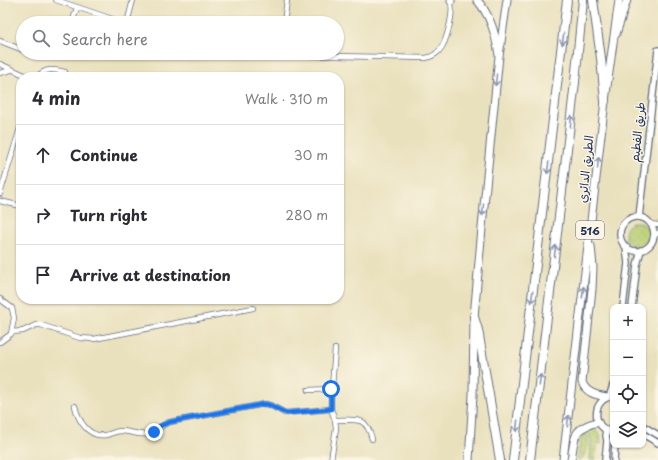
<!DOCTYPE html>
<meta charset="utf-8">
<style>
:root{--surface:#fff;--page:#f2f2f3;--text:#2b2b33;--muted:#7c7c81;--line:#e1e1e2}
body{margin:0;font-family:"Playpen Sans","Playpen Sans Arabic",sans-serif;background:var(--page);color:var(--text)}
.controls{position:absolute;right:12px;bottom:12px;display:grid;overflow:hidden;border-radius:8px;box-shadow:0 1px 3px #0004}
.controls button{width:36px;height:36px;display:grid;place-items:center;padding:0;border:0;border-bottom:1px solid var(--line);background:var(--surface);color:var(--text);font:20px sans-serif}
.stop{position:absolute;width:12px;height:12px;margin:-9px;border:3px solid #1a73e8;border-radius:50%;background:#fff}
.stop.end{background:#1a73e8;border-color:#fff;box-shadow:0 1px 4px #0008}
.list{margin:0;padding:0;list-style:none}
h2{display:flex;justify-content:space-between;align-items:center;height:52px;margin:0;padding:0 16px;font-size:17px}
h2 small{font-size:13px;font-weight:400;color:var(--muted)}
.list li{display:grid;grid-template-columns:26px 1fr auto;gap:12px;align-items:center;box-sizing:border-box;height:60px;padding:0 16px;border-top:1px solid var(--line)}
.list b{display:block;font-size:15px;white-space:nowrap}
.list em{font-size:13px;font-style:normal;color:var(--muted)}
.icon{flex:none;width:22px;height:22px;fill:none;stroke:currentColor;stroke-width:2;stroke-linecap:round;stroke-linejoin:round}
.map{position:relative;flex:none;width:658px;height:460px;overflow:hidden}
.search{position:absolute;background:var(--surface);box-shadow:0 1px 3px #0004;left:16px;top:16px;width:328px;height:44px;display:flex;align-items:center;gap:10px;box-sizing:border-box;padding:0 14px;border-radius:22px;color:var(--muted);font-size:15px}
.panel{position:absolute;background:var(--surface);box-shadow:0 1px 3px #0004;left:16px;top:72px;width:328px;height:232px;border-radius:16px}
.map>svg:first-child{display:block}
</style>
<div class="map">
<svg width="658" height="460" viewBox="0 0 658 460">
<defs>
<pattern id="garden-dots" width="8" height="8" patternUnits="userSpaceOnUse"><rect width="8" height="8" fill="#b9cf73"/><path d="M2 2h.1M6 6h.1" fill="none" stroke="#9eb266" stroke-width="1.8" stroke-linecap="round"/></pattern>
</defs>
<rect width="100%" height="100%" fill="#fcf5e5"/>
<filter id="ink" filterUnits="userSpaceOnUse"><feTurbulence type="fractalNoise" baseFrequency=".025" numOctaves="2"/><feDisplacementMap in="SourceGraphic" scale="8" xChannelSelector="R" yChannelSelector="G"/><feConvolveMatrix kernelMatrix="1 2 1 2 8 2 1 2 1" color-interpolation-filters="sRGB"/></filter>
<filter id="wash" filterUnits="userSpaceOnUse"><feTurbulence type="fractalNoise" baseFrequency=".012" numOctaves="4" result="noise"/><feDisplacementMap in="SourceGraphic" scale="16" xChannelSelector="R" yChannelSelector="G"/><feGaussianBlur stdDeviation="0.9" result="paint"/><feColorMatrix in="noise" values="0 0 0 0 0 0 0 0 0 0 0 0 0 0 0 0 0 1.4 0 .05"/><feComposite in="paint" operator="in"/></filter>
<g filter="url(#wash)">
<rect width="100%" height="100%" fill="#e9e1bd"/>
<path fill="url(#garden-dots)" stroke="#6a7f68" d="M625 234a12 12 0 1 1 24 0a12 12 0 1 1-24 0Z
M593 429 600 434 601 444 597 443 595 460H590L591 444 589 430Z
M586 431C589 446 590 447 581 460H577L581 437Z"/>
</g>
<g filter="url(#ink)">
<g fill="none" stroke-linecap="round" stroke-linejoin="round">
<defs>
<path id="minor" d="M56 0 124 23
M72 23 77 8
M127 23 133 0
M284 23 287 0
M0 41 23 50
M33 53C43 56 50 58 59 53
M271 53 292 55 426 58C431 57 435 55 439 51 447 42 455 10 450 0
M0 64 29 77
M0 73 11 70
M37 77C45 68 54 69 65 72
M0 194 21 125
M0 201 21 206
M650 224 658 225
M653 237 658 233
M0 299 12 308 14 318 11 334 0 342
M12 332 23 331 36 325H41L80 338 94 339 253 308
M308 390 331 389
M75 406C78 420 88 438 106 435 111 434 115 431 121 431 130 431 140 436 149 434 157 433 161 424 170 422L265 404 270 405 285 413 331 409
M335 420C356 420 366 415 372 439
M331 460 336 428 335 420 331 409V399L335 349"/>
<path id="tertiary" d="M639 217 658 50
M620 234a17 17 0 1 1 34 0a17 17 0 1 1-34 0Z
M623 307 628 263 626 247
M632 307 637 265 641 250
M613 396C591 399 591 429 613 432
M609 397 613 385
M643 426 658 435
M605 429 607 441 605 460
M643 434 658 443
M614 460 615 445"/>
<path id="primary" d="M477 0C491 16 495 34 499 54
M451 1V0
M616 34 627 0"/>
<path id="trunk" d="M591 246 593 267 592 289 582 382C586 393 596 395 607 397
M469 460 473 395 474 317 484 206 499 56 507 0
M563 460 605 101 619 0
M571 460C575 437 572 428 598 422"/>
<path id="motorway" d="M593 0 601 58 605 101
M474 317 478 330 500 460
M513 460 567 0
M530 460 575 82 583 0"/>
</defs>
<use href="#minor" stroke="#636d7f" stroke-width="6"/>
<use href="#tertiary" stroke="#636d7f" stroke-width="8"/>
<use href="#primary" stroke="#636d7f" stroke-width="9"/>
<use href="#trunk" stroke="#636d7f" stroke-width="9"/>
<use href="#motorway" stroke="#636d7f" stroke-width="10"/>
<use href="#minor" stroke="#fff" stroke-width="4.5"/>
<use href="#tertiary" stroke="#fff" stroke-width="5.5"/>
<use href="#primary" stroke="#fff" stroke-width="7"/>
<use href="#trunk" stroke="#fff" stroke-width="7"/>
<use href="#motorway" stroke="#fff" stroke-width="8"/>
</g>
<defs><path id="oneway-shaft" d="M-6 0H5M1.5-3L5.5 0L1.5 3" fill="none" stroke-width="1.6" stroke-linecap="round" stroke-linejoin="round"/></defs>
<g stroke="#8d97ae">
<use href="#oneway-shaft" transform="translate(563 39) rotate(97)"/>
<use href="#oneway-shaft" transform="translate(496 80) rotate(96)"/>
<use href="#oneway-shaft" transform="translate(571 121) rotate(-83)"/>
<use href="#oneway-shaft" transform="translate(598 163) rotate(-84)"/>
<use href="#oneway-shaft" transform="translate(548 168) rotate(97)"/>
<use href="#oneway-shaft" transform="translate(483 210) rotate(95)"/>
<use href="#oneway-shaft" transform="translate(555 251) rotate(-83)"/>
<use href="#oneway-shaft" transform="translate(583 292) rotate(-83)"/>
<use href="#oneway-shaft" transform="translate(532 297) rotate(97)"/>
<use href="#oneway-shaft" transform="translate(540 380) rotate(-83)"/>
<use href="#oneway-shaft" transform="translate(568 421) rotate(-83)"/>
<use href="#oneway-shaft" transform="translate(517 426) rotate(96)"/>
</g>
</g>
<g fill="none" stroke-linecap="round" stroke-linejoin="round" filter="url(#ink)">
<path stroke="#1a73e8" stroke-width="5" d="M154 432 160 426 170 422 265 404C274 405 279 412 287 413L331 409V389"/>
</g>
<g text-anchor="middle" dominant-baseline="central" stroke-width="3" stroke-linejoin="round" paint-order="stroke">
<rect fill="#fcf5e5" stroke="#5e6a86" stroke-width="1" x="576" y="221" width="28" height="18" rx="3"/>
<g font-size="11" font-weight="bold" fill="#1b2f5e">
<text x="590" y="230">516</text>
</g>
<g font-size="12" fill="#1b2f5e" stroke="#fcf5e5">
<text transform="translate(637 132) rotate(-84)">طريق الفطيم</text>
<text transform="translate(585 169) rotate(-84)">الطريق الدائري</text>
</g>
</g>
</svg>
<div class="controls">
<button>+</button>
<button>−</button>
<button><svg class="icon" aria-label="locate" viewBox="0 0 24 24"><circle cx="12" cy="12" r="6"/><path d="M12 2v4M12 18v4M2 12h4M18 12h4"/></svg></button>
<button><svg class="icon" aria-label="layers" viewBox="0 0 24 24"><path d="M12 4l9 5-9 5-9-5zM3 14l9 5 9-5"/></svg></button>
</div>
<div class="stop" style="left:331px;top:389px"></div>
<div class="stop end" style="left:154px;top:432px"></div>
<div class="search"><svg class="icon" aria-label="search" viewBox="0 0 24 24"><circle cx="10" cy="10" r="6"/><path d="M15 15l6 6"/></svg>Search here</div>
<section class="panel">
<h2>4 min<small>Walk · 310 m</small></h2>
<ul class="list">
<li><svg class="icon" aria-label="ahead" viewBox="0 0 24 24"><path d="M12 20V5M6 11l6-6 6 6"/></svg><div><b>Continue</b></div><em>30 m</em></li>
<li><svg class="icon" aria-label="right" viewBox="0 0 24 24"><path d="M7 20v-9h11M14 6l5 5-5 5"/></svg><div><b>Turn right</b></div><em>280 m</em></li>
<li><svg class="icon" aria-label="arrive" viewBox="0 0 24 24"><path d="M6 21V4h12l-3 4 3 4H6"/></svg><div><b>Arrive at destination</b></div></li>
</ul>
</section>
</div>
